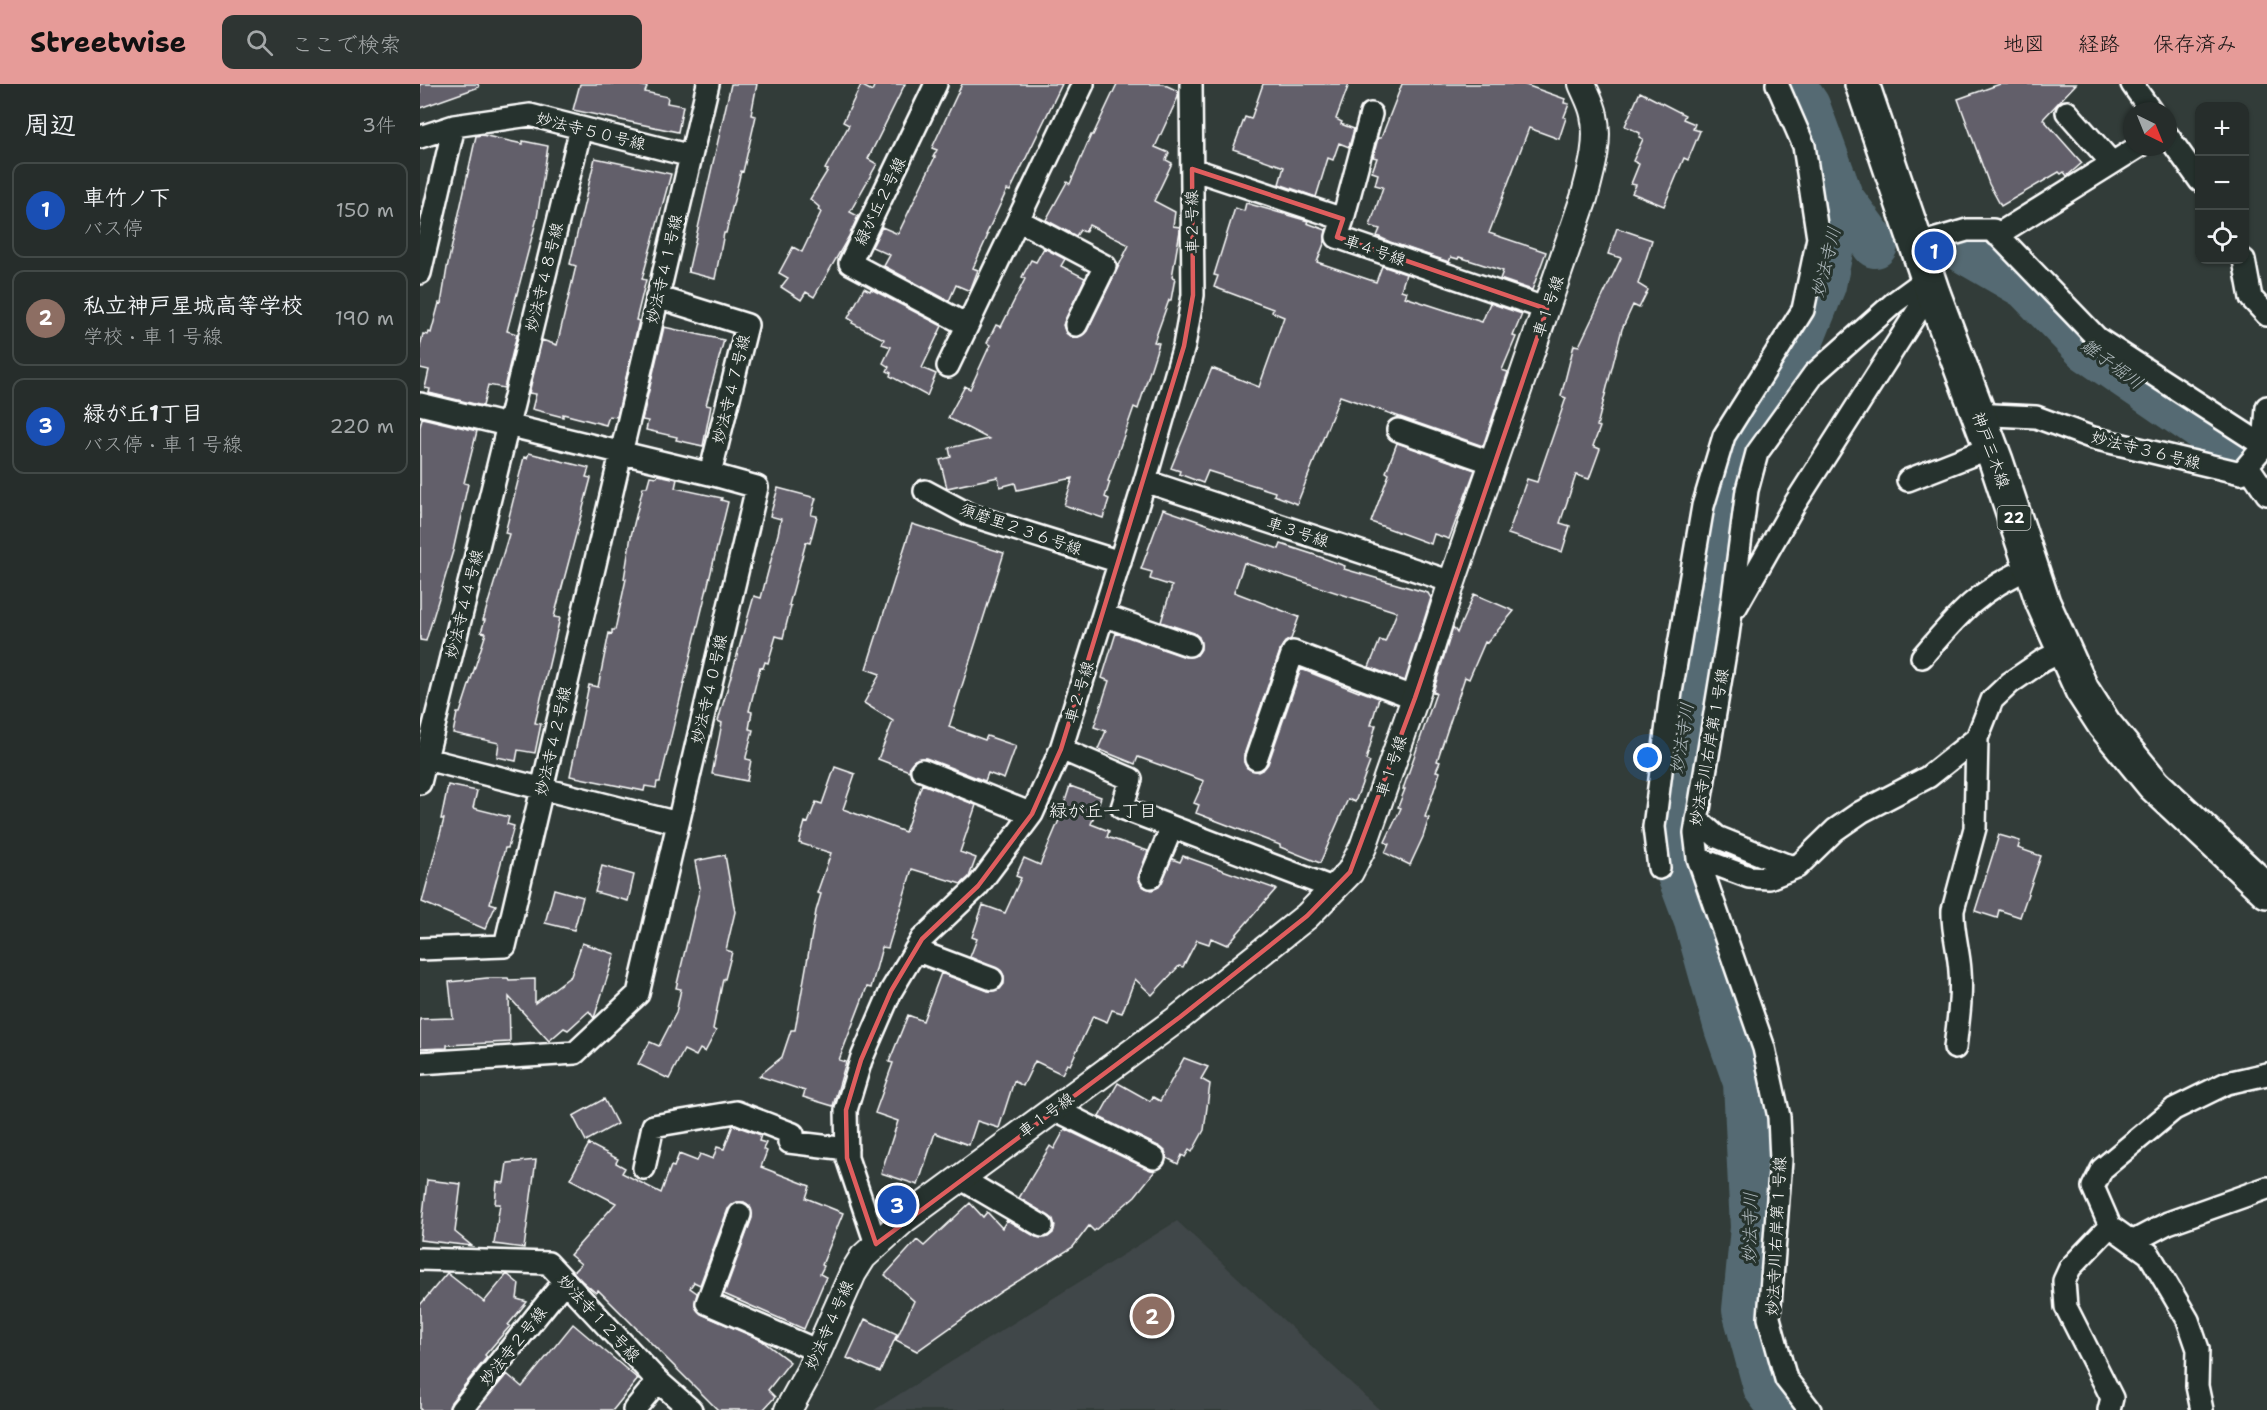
<!DOCTYPE html>
<html lang="ja">
<meta charset="utf-8">
<style>
:root{--surface:#262d2b;--page:#2e3533;--text:#f1f3f6;--muted:#a4a8a9;--line:#424947;--accent:#e69b98}
body{margin:0;font-family:"Shantell Sans","Klee One",sans-serif;background:var(--page);color:var(--text)}
.controls{position:absolute;right:18px;top:18px;display:grid;overflow:hidden;border-radius:12px;box-shadow:0 2px 4px #0004}
.controls button{width:54px;height:54px;display:grid;place-items:center;padding:0;border:0;border-bottom:2px solid var(--line);background:var(--surface);color:var(--text);font:30px sans-serif}
.compass{position:absolute;left:1703px;top:18px;width:54px;height:54px;border-radius:50%;background:var(--surface);box-shadow:0 2px 4px #0004;rotate:137deg}
.you{position:absolute;left:1228px;top:674px;width:21px;height:21px;margin:-15px;border:4px solid #fff;border-radius:50%;background:#1a73e8;box-shadow:0 0 0 9px #1a73e833}
.badge{display:grid;place-items:center;width:39px;height:39px;border-radius:50%;background:var(--accent);color:#fff;font-size:20px;font-weight:700}
.pin{position:absolute;translate:-50% -50%;border:3px solid #fff;box-shadow:0 2px 6px #0006}
.list{margin:0;padding:0;list-style:none}
h2{display:flex;justify-content:space-between;align-items:center;height:78px;margin:0;padding:0 24px;font-size:26px}
h2 small{font-size:20px;font-weight:400;color:var(--muted)}
.list li{display:grid;grid-template-columns:39px 1fr auto;gap:18px;align-items:center;box-sizing:border-box;height:96px;margin:0 12px 12px;padding:0 12px;border:2px solid var(--line);border-radius:12px}
.list b{display:block;font-size:22px;white-space:nowrap}
.list p{margin:0;font-size:20px;white-space:nowrap;color:var(--muted)}
.list em{font-size:20px;font-style:normal;color:var(--muted)}
.icon{flex:none;width:33px;height:33px;fill:none;stroke:currentColor;stroke-width:2;stroke-linecap:round;stroke-linejoin:round}
.map{position:relative;flex:none;width:1847px;height:1326px;overflow:hidden}
header{display:flex;align-items:center;gap:36px;box-sizing:border-box;height:84px;padding:0 30px;background:var(--accent);color:#111}
header strong{font-size:28px}
nav{display:flex;gap:33px;margin-inline-start:auto;font-size:21px}
.search{width:420px;height:54px;background:var(--page);display:flex;align-items:center;gap:15px;box-sizing:border-box;padding:0 21px;border-radius:12px;color:var(--muted);font-size:22px}
main{display:flex}
aside{flex:1;background:var(--surface)}
.map>svg:first-child{display:block}
</style>
<header>
<strong>Streetwise</strong>
<div class="search"><svg class="icon" aria-label="search" viewBox="0 0 24 24"><circle cx="10" cy="10" r="6"/><path d="M15 15l6 6"/></svg>ここで検索</div>
<nav><a>地図</a><a>経路</a><a>保存済み</a></nav>
</header>
<main>
<aside>
<h2>周辺<small>3件</small></h2>
<ul class="list">
<li><span class="badge" style="background:#1a4fb4">1</span><div><b>車竹ノ下</b><p>バス停</p></div><em>150 m</em></li>
<li><span class="badge" style="background:#8d6e63">2</span><div><b>私立神戸星城高等学校</b><p>学校 · 車１号線</p></div><em>190 m</em></li>
<li><span class="badge" style="background:#1a4fb4">3</span><div><b>緑が丘1丁目</b><p>バス停 · 車１号線</p></div><em>220 m</em></li>
</ul>
</aside>
<div class="map">
<svg width="1847" height="1326" viewBox="0 0 1847 1326">
<rect width="100%" height="100%" fill="#323c39"/>
<filter id="ink" filterUnits="userSpaceOnUse"><feTurbulence type="fractalNoise" baseFrequency=".0167" numOctaves="2"/><feDisplacementMap in="SourceGraphic" scale="12" xChannelSelector="R" yChannelSelector="G"/><feConvolveMatrix kernelMatrix="1 2 1 2 8 2 1 2 1" color-interpolation-filters="sRGB"/></filter>
<g filter="url(#ink)">
<path fill="#404648" d="M757 1137 960 1326H454Z"/>
<g fill="none" stroke-linecap="round" stroke-linejoin="round">
<path stroke="#556b73" stroke-width="46" d="M1421 115 1455 161
M1537 162 1606 202 1667 265 1823 372
M1363 1326 1346 1303 1325 1226 1333 1144 1326 998 1307 944 1277 837 1249 762 1256 689 1298 433 1314 362 1381 256 1403 201 1421 115 1387 22 1372 0"/>
</g>
<path fill="#625f6a" stroke="#fff" stroke-width="1.5" d="M0 0H58L59 3 0 24Z
M160 0H215L227 3 225 8 248 13 247 19 263 22 258 48 153 26Z
M311 0H337L331 31 336 32 323 88 321 87 306 149H304L295 195 268 188Z
M455 0H485L448 75 457 80 430 128 438 132 429 152 394 213 386 208 381 216 361 203 368 194 359 189 373 163 382 168 401 128 398 126 399 123 390 115 408 86 405 85 429 41 423 38 441 1 452 7Z
M542 0H642L590 107 587 106 566 151H568L553 184 558 186 550 207 536 201 529 217 464 182 470 171 452 163 462 143 478 150 515 73H513L517 66 512 64Z
M697 0H743L758 7V13L735 63 749 69 746 76 752 79 734 117 755 128 753 142 760 143V147L752 193 755 194 751 216H749L734 258 739 259 718 325 714 323 688 397 690 398 685 413 689 415 683 434 644 421 653 394 597 406 595 399 580 403 578 393 527 404 520 376 531 373 529 364 569 355 528 334 545 302 550 305 570 261 567 259 576 241 581 243 605 195 602 193 611 176 616 178 624 164 645 175 641 182 665 194 643 241 646 249 651 253 657 254 667 247 709 161 669 141 665 148 660 146 656 152 626 136 647 98 650 100 671 51H673Z
M843 0H929L916 35 922 38 921 40 934 45 929 63 919 59 913 76 908 74 896 113 859 100 864 83 813 65 825 33 831 35Z
M982 0H1103L1145 15 1144 19 1149 20 1144 33 1146 34 1139 55 1109 44 1069 149 1126 168 1112 206 1080 195 1083 187 1039 173 1038 175 1031 173 1029 178 970 158 957 152 960 145 950 142 963 103 955 101 958 90 952 88 957 74 953 73 958 54H961Z
M1580 0H1656L1623 35 1662 79 1647 92 1644 88 1641 90 1639 88 1581 122 1569 100 1538 15Z
M1220 8 1265 31 1263 35 1275 40 1273 45 1280 47 1268 76 1264 74 1244 122 1212 109 1216 101 1211 100 1219 80 1213 77 1223 55 1219 53 1220 49 1205 42Z
M62 51 103 60V57L128 62 117 134 87 247 97 250 84 304 68 301 63 322 9 309 10 305 5 304 9 286 0 284V263L3 250 8 251 9 248 11 249 19 219 21 220 27 184 56 52Z
M175 74 251 90 222 195 226 196 216 236 219 237 197 333 189 332 186 341 143 330V333L112 325 116 310 109 309 122 256 137 261 156 182 150 180Z
M826 119 888 137 887 139 906 146 905 157 897 178 956 198 962 182 986 190 981 206 987 208 985 213 1062 238 1070 219 1102 230 1093 252 1096 253 1082 286 1088 288 1063 362 920 312 877 420 854 411 855 408 788 387 783 399 759 390 760 387 751 384 792 284 839 303 864 233 852 228 853 225 794 203 798 192 794 191 815 124 824 127Z
M1197 144 1232 156 1218 200 1228 206 1219 224 1213 221 1202 245 1177 342 1180 343 1173 362 1180 365 1169 395 1156 391 1140 439 1150 442 1142 468 1088 450 1107 395 1117 398 1146 314 1141 312 1154 261 1159 262 1201 174 1188 170Z
M444 204 450 207 451 205 522 242 502 284 516 290 507 312 470 292 471 289 467 287 469 283 463 279 471 263 462 260 464 255 432 239 433 237 428 234Z
M244 243 304 256 286 321 291 322 283 362 256 356 257 353 226 346 228 337 222 336Z
M2 334 57 347 44 399 48 400 33 467 6 557 0 556V343Z
M977 359 1055 386 1029 455 1014 450 1011 460 951 438 969 390 966 388Z
M109 369 169 384 166 393 171 394 134 533 140 534 115 639 121 640 115 669 98 666 96 677 77 673 79 659 33 649 37 629H40L66 549 61 548 65 536H63L89 450 85 449 104 373 107 374Z
M238 391 257 395 255 404 302 414 301 416 308 418 240 698H237L236 704 225 702 224 707 150 692 169 601 178 603 189 549 192 550V546H195L206 495H204L211 452 223 403H227L230 392 237 393Z
M358 404 396 414 391 431 397 432 390 459 386 458 369 521 371 522 363 554 356 552 348 579 345 578 343 584 340 583 329 627 332 628 329 645 333 646 326 673V675L331 676 327 697 292 690 302 639 298 637 334 512 341 514 358 450 361 435 350 432Z
M743 425 859 465 861 460 892 470 925 482 924 485 1008 509 1011 514 985 597 949 583 960 556 965 558 977 528 824 479 814 508 879 533 871 555 865 558 861 564 824 671V678L827 684 838 688 844 685 848 680 881 585 939 608 940 607 959 614 951 641H956L946 676 950 678 935 718 928 715 900 779 860 763V761L776 729 779 721 774 719 784 697 718 673 715 680 678 665 686 647 674 643 689 597 682 594 696 549 765 573 777 571 781 565 779 553 774 549 741 538 752 502 730 495 732 488 721 485Z
M492 440 584 469 529 643 565 656 567 652 596 662 584 695 568 689 565 697 506 674 495 676 490 681 489 687 458 675 473 637 444 619 460 590 446 585Z
M1054 510 1094 527 1067 559 1065 558 1049 595 1045 593 1017 677 1020 678 1016 687 1020 688 1005 733 1009 734 1003 753 990 781 965 769 969 760 965 758 981 724 978 723 985 705H983L1016 609 1013 608 1033 543 1037 549Z
M415 683 435 690 423 725 485 748 502 700 556 721 540 768 556 774 549 793 541 800 492 785 468 864 462 863 451 904 447 903 419 976 426 978 413 1022 383 1013 385 1007 339 992 362 973 371 946H375L396 827 401 810 397 809 411 769 379 759 385 738 388 739 396 718 402 720Z
M28 701 57 707 53 724 89 733 87 740 94 742 88 764H85L70 819 76 821 65 845 2 818 24 735H21Z
M650 702 681 713 671 740 689 747 687 753 728 767 718 794 721 800 726 804 732 806 739 803 752 775 760 778 763 772 856 805 807 861 791 854 789 860 777 856 763 883 759 882 732 911 715 895 702 929 692 926 687 938 673 932 650 981 647 980 642 990 615 977 603 1002 594 997 579 1044 557 1037 549 1061 515 1049 498 1101 461 1089 478 1037 455 1029 473 979 469 978 488 931 503 937 521 889 568 907 580 905 584 900V892L581 887 550 873 557 855 552 853 563 821 585 829 601 794 596 792 604 774 620 781 639 736Z
M1579 751 1600 757 1598 764 1621 772 1600 833 1579 826 1577 834 1555 827Z
M305 771 315 828 306 866 312 868 305 895H303L293 945 296 947 285 968 280 965 276 972 264 966 249 995 218 980 230 958 239 962 256 929 261 905 256 904 280 804 275 777Z
M182 782 214 791 208 817 175 808Z
M134 805 163 813 154 846 125 839Z
M162 859 195 870 174 934 169 927 148 946 144 944 129 957 89 913 90 958 27 961V964L0 965V935L33 934 29 898 67 894H88L89 896 115 895V919L151 892Z
M764 974 788 983 781 995 790 1000 784 1046 772 1068 769 1066 765 1073 762 1071 758 1080 747 1074 745 1067 740 1063 679 1033 698 999 730 1017 733 1013 740 1017Z
M184 1015 197 1040 166 1057 153 1032Z
M313 1041 341 1051 339 1057 346 1059 343 1065 347 1067 341 1083 390 1102 386 1114 423 1129 402 1181 404 1182 400 1190 406 1193 384 1245 304 1210 332 1134 330 1122 324 1118H317L308 1125 280 1201 274 1198 270 1204 277 1209 275 1221 281 1230 341 1256 370 1278 348 1306 355 1313 343 1326H298L178 1206 176 1209 162 1197 153 1188 161 1180 150 1171 196 1119 150 1095 169 1060 198 1075 196 1079 205 1084 202 1089 241 1109 251 1082 254 1083 259 1070 277 1077 280 1070 293 1075 297 1063 304 1065Z
M645 1045 728 1085 735 1087 715 1112 674 1147 669 1142 653 1163 582 1207 497 1267 476 1256 494 1217 465 1191 497 1156 504 1162 550 1119 563 1133 567 1128 582 1144 587 1136 616 1153H628L633 1149 635 1142 633 1135 599 1114 630 1062 634 1065Z
M116 1076 104 1164 74 1160 80 1120H75L77 1098 84 1099 87 1079Z
M7 1096 41 1100 35 1148 52 1162 0 1156Z
M27 1189 64 1218 87 1190 99 1200 97 1215 107 1218 88 1241 90 1242 65 1271 67 1273 31 1318 29 1326H0V1221Z
M445 1235 477 1250 460 1288 427 1274Z
M153 1240 218 1295 193 1326H57L87 1290 102 1303Z"/>
<g fill="none" stroke-linecap="round" stroke-linejoin="round">
<defs>
<path id="minor" d="M516 0 430 179 547 241
M1712 0 1731 27
M1647 28 1692 79
M1748 52 1780 97
M0 53 34 42 110 31 271 72
M772 85 923 135 917 153 1127 225
M923 135 951 30
M598 136 685 182 656 241
M1577 151 1718 63
M1496 161 1547 146H1573L1677 254 1844 362
M1824 176 1831 214 1847 231
M0 189 34 42
M237 213 327 241 290 390
M528 282 663 0
M0 320 290 390 337 403 218 910 155 969 0 979
M1560 337 1573 331 1616 333 1673 354 1821 389 1844 362 1847 323
M978 346 1073 379
M1828 382 1847 410
M1488 396 1570 364
M725 397 1032 498
M505 407 550 431 700 478
M1316 523 1374 421 1499 225 1513 209
M683 531 769 561
M1502 573C1536 533 1561 503 1611 484
M641 665 711 695 702 724 915 805
M6 675 258 739
M836 675 873 568 995 614
M502 686 612 730
M0 699 161 44
M1277 735 1297 753 1364 780 1377 783
M1278 774 1329 793 1349 794 1377 783 1415 746 1441 728 1508 693 1557 654
M1239 784 1234 743 1251 608 1283 422 1304 352 1383 226 1398 154 1384 62 1357 0
M731 793 752 743
M0 865 85 862 288 0
M495 866 572 895
M1535 964C1538 938 1542 913 1540 887 1539 867 1532 846 1533 826L1555 744 1557 654 1572 616 1590 599 1622 577 1644 566
M634 1025 734 1074
M224 1084 233 1042 316 1028 373 1050 369 1058 427 1065
M540 1094 622 1142
M320 1130 287 1219 398 1267
M1690 1142 1729 1170 1768 1236 1778 1265 1777 1302 1782 1326
M1712 1158 1748 1139 1847 1104
M456 1160 427 1074 426 1026 441 976 471 907 502 855 558 802 612 730 641 665 725 397 764 262 773 211 771 0
M0 1175 128 1179 238 1297 271 1326
M41 1326 144 1198
M214 1326 238 1297
M1390 1326 1366 1295 1349 1234 1361 1076 1359 1033 1344 964 1278 774 1275 749 1308 551 1327 406 1337 369 1394 290 1475 218 1508 194
M1689 1326 1692 1314 1646 1223 1644 1197 1650 1184 1690 1142 1673 1103 1682 1085 1754 1025 1807 999 1847 990"/>
<path id="tertiary" d="M368 1326 389 1288 433 1189 443 1173 485 1135 760 933 887 832 930 788 943 763 995 614 1032 498 1164 114C1171 88 1180 58 1174 31 1172 20 1166 10 1162 0"/>
<path id="primary" d="M1442 0 1513 209 1576 377 1623 519 1662 606 1684 640 1734 701 1847 807"/>
</defs>
<use href="#minor" stroke="#fff" stroke-width="26"/>
<use href="#tertiary" stroke="#fff" stroke-width="30"/>
<use href="#primary" stroke="#fff" stroke-width="38"/>
<use href="#minor" stroke="#26332d" stroke-width="21"/>
<use href="#tertiary" stroke="#26332d" stroke-width="26"/>
<use href="#primary" stroke="#26332d" stroke-width="33"/>
</g>
</g>
<path fill="none" stroke="#e05e5e" stroke-width="4.5" stroke-linejoin="round" d="M772 85 923 135 917 153 1127 225 995 614 930 788 887 832 760 933 456 1160 427 1074 426 1026 441 976 471 907 502 855 558 802 612 730 641 665 764 262 773 211Z"/>
<g text-anchor="middle" dominant-baseline="central" stroke-width="6" stroke-linejoin="round" paint-order="stroke">
<rect fill="#26332d" stroke="#bec2c0" stroke-width="1.5" x="1577.5" y="422" width="33" height="24" rx="4.5"/>
<g font-size="15" font-weight="bold" fill="#fff">
<text x="1594" y="434">22</text>
</g>
<g font-size="16" fill="#fff" stroke="#26332d">
<text transform="translate(171 47) rotate(14)">妙法寺５０号線</text>
<text transform="translate(460 117) rotate(-64)">緑が丘２号線</text>
<text transform="translate(772 138) rotate(-91)">車２号線</text>
<text transform="translate(955 166) rotate(19)">車４号線</text>
<text transform="translate(244 185) rotate(-77)">妙法寺４１号線</text>
<text transform="translate(124 193) rotate(-76)">妙法寺４８号線</text>
<text transform="translate(1128 222) rotate(-71)">車１号線</text>
<text transform="translate(311 305) rotate(-76)">妙法寺４７号線</text>
<text transform="translate(1571 366) rotate(70)">神戸三木線</text>
<text transform="translate(1726 366) rotate(14)">妙法寺３６号線</text>
<text transform="translate(601 445) rotate(19)">須磨里２３６号線</text>
<text transform="translate(878 448) rotate(18)">車３号線</text>
<text transform="translate(44 520) rotate(-76)">妙法寺４４号線</text>
<text transform="translate(289 605) rotate(-77)">妙法寺４０号線</text>
<text transform="translate(659 608) rotate(-73)">車２号線</text>
<text transform="translate(133 657) rotate(-77)">妙法寺４２号線</text>
<text transform="translate(1289 663) rotate(-80)">妙法寺川右岸第１号線</text>
<text transform="translate(971 682) rotate(-71)">車１号線</text>
<text transform="translate(626 1031) rotate(-36)">車１号線</text>
<text transform="translate(1356 1152) rotate(-87)">妙法寺川右岸第１号線</text>
<text transform="translate(179 1234) rotate(47)">妙法寺１２号線</text>
<text transform="translate(409 1241) rotate(-66)">妙法寺４号線</text>
<text transform="translate(93 1262) rotate(-51)">妙法寺２号線</text>
</g>
<g font-size="18" font-style="italic" fill="#b2bcc0" stroke="#26332d">
<text transform="translate(1406 178) rotate(-76)">妙法寺川</text>
<text transform="translate(1692 280) rotate(37)">雛子堀川</text>
<text transform="translate(1262 654) rotate(-81)">妙法寺川</text>
<text transform="translate(1330 1144) rotate(-89)">妙法寺川</text>
</g>
<g font-size="18" fill="#fff" stroke="#26332d">
<text x="683" y="727">緑が丘一丁目</text>
</g>
</g>
</svg>
<div class="controls">
<button>+</button>
<button>−</button>
<button><svg class="icon" aria-label="locate" viewBox="0 0 24 24"><circle cx="12" cy="12" r="6"/><path d="M12 2v4M12 18v4M2 12h4M18 12h4"/></svg></button>
</div>
<svg class="compass" viewBox="-18 -18 36 36"><path d="M0-13l5 13h-10z" fill="#e53935"/><path d="M0 13l5-13h-10z" fill="#a4a8a9"/></svg>
<div class="you"></div>
<div class="pin badge" style="left:1514px;top:167px;background:#1a4fb4">1</div>
<div class="pin badge" style="left:732px;top:1232px;background:#8d6e63">2</div>
<div class="pin badge" style="left:477px;top:1121px;background:#1a4fb4">3</div>
</div>
</main>
